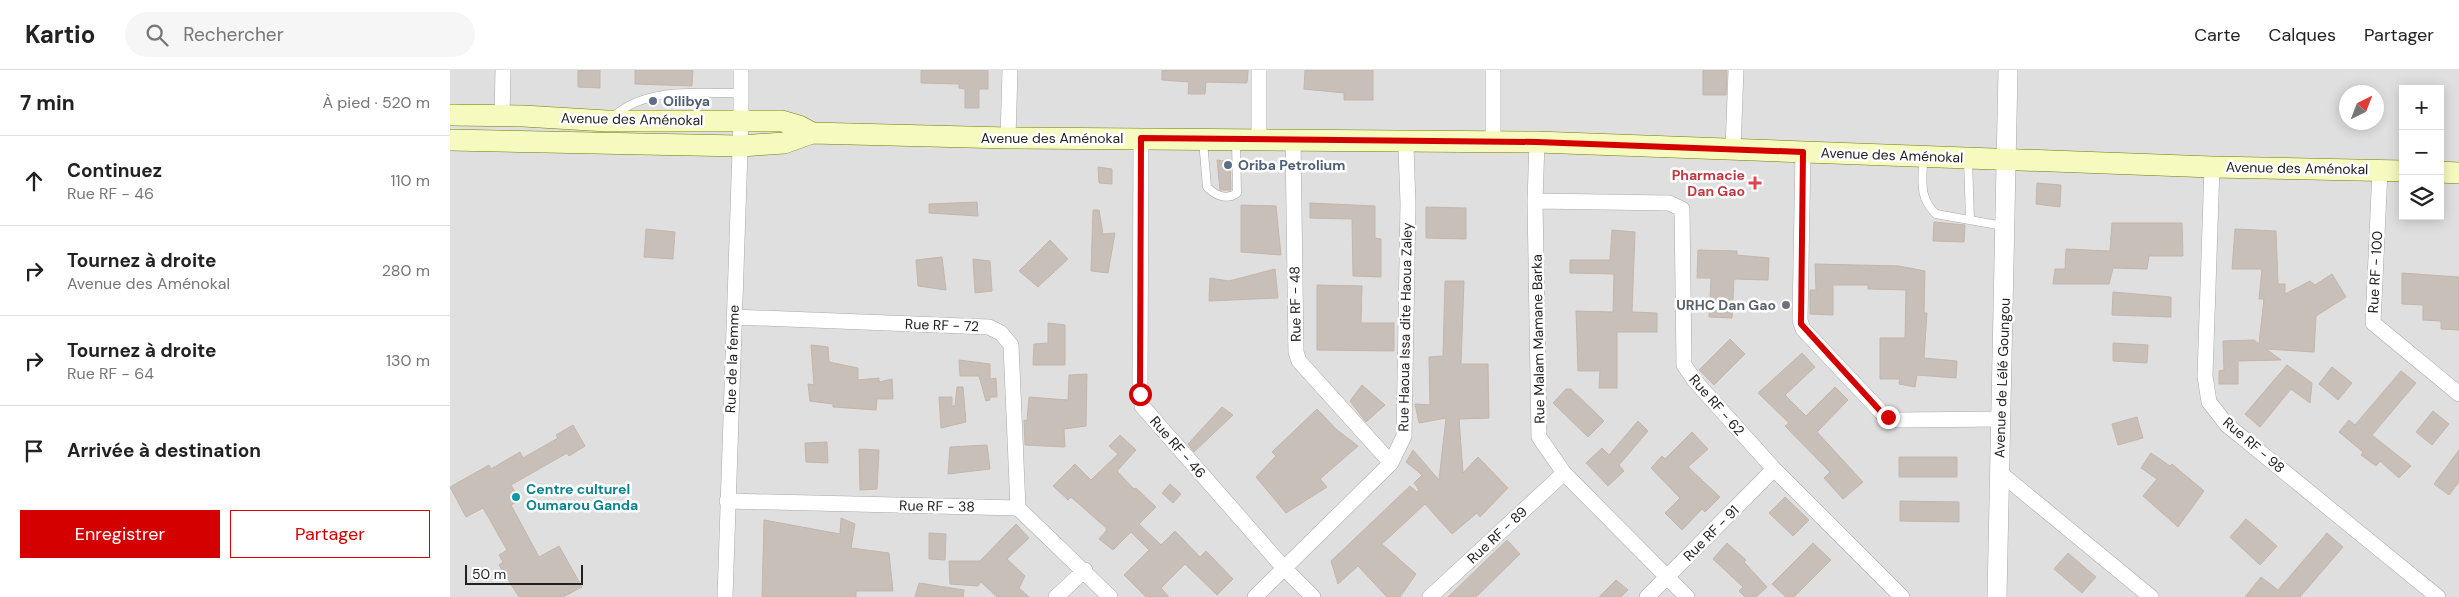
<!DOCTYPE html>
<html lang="fr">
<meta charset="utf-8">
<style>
:root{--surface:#fff;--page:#f6f6f6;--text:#222;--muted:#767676;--line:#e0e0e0;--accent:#d40000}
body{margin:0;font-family:"DM Sans",sans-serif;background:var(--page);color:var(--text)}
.controls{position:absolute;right:15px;top:15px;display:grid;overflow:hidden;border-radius:0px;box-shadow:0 2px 12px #0003}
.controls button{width:45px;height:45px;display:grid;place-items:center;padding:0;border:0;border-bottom:1px solid var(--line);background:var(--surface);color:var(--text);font:25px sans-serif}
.compass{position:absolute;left:1889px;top:15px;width:45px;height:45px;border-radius:50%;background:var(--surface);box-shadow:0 2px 12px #0003;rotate:42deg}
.scale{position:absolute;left:15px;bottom:12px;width:118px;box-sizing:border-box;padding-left:5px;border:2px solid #222;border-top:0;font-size:14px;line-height:18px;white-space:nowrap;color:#222;-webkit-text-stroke:4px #fff;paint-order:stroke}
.stop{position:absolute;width:15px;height:15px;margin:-11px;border:4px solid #d40000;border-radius:50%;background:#fff}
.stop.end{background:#d40000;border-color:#fff;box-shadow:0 1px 5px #0008}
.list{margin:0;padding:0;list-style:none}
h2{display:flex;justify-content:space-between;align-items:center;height:65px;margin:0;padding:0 20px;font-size:21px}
h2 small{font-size:16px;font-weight:400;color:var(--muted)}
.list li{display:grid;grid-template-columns:32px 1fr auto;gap:15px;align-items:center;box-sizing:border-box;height:90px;padding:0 20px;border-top:1px solid var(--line)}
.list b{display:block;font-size:19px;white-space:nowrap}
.list p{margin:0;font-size:16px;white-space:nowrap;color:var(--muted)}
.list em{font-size:16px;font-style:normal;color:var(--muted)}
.actions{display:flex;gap:10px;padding:15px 20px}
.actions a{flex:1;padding:11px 0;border:1px solid var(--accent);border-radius:0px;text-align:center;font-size:18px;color:var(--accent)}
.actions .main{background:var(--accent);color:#fff}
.icon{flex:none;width:28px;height:28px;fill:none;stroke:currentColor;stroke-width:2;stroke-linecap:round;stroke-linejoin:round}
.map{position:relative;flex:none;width:2009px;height:527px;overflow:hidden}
header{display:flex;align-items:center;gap:30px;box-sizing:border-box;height:70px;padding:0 25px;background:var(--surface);border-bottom:1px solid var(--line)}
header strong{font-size:24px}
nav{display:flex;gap:28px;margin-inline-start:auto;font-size:18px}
.search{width:350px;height:45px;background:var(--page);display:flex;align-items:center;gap:12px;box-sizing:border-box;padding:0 18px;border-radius:28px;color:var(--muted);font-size:19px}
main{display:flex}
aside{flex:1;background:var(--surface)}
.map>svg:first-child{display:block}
</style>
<header>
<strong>Kartio</strong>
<div class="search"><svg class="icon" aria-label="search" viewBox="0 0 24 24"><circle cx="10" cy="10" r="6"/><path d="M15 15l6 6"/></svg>Rechercher</div>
<nav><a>Carte</a><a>Calques</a><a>Partager</a></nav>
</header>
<main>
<aside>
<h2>7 min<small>À pied · 520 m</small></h2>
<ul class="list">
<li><svg class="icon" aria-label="ahead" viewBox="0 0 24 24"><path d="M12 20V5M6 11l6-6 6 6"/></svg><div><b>Continuez</b><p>Rue RF - 46</p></div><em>110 m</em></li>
<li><svg class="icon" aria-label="right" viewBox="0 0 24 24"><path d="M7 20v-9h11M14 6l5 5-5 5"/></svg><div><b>Tournez à droite</b><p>Avenue des Aménokal</p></div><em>280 m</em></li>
<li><svg class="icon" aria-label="right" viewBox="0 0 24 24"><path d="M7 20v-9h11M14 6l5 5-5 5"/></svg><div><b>Tournez à droite</b><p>Rue RF - 64</p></div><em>130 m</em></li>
<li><svg class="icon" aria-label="arrive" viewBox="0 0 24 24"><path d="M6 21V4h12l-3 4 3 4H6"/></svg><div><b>Arrivée à destination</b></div></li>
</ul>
<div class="actions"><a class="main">Enregistrer</a><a>Partager</a></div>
</aside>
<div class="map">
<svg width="2009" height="527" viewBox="0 0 2009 527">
<rect width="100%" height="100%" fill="#f2efe9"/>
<path fill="#e0dfdf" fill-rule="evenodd" d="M0 0H2009V527H0ZM1953 19H1990V146H1953ZM1896 22H1926V52H1896Z"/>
<path fill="#c7bfb8" stroke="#c4b6ab" d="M128 0H150V18L128 17Z
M185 0H243L242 16 185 14Z
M471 0H538V19H529V38H515V19L509 18V14L471 13Z
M712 0H798L797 13 756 12 755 24H738L739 12 712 10Z
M855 0H923V30H894V23L854 19Z
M1253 0H1277L1276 25H1253Z
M767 90 780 92 781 120H770Z
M648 97 662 99V114L649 113Z
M1587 113 1611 115 1610 137 1586 134Z
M527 132 528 146 479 143V134Z
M860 133 925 136V168L931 169V207L903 206 902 149 860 148Z
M791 135 826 136 831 185 791 182Z
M976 137 1016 138V169L976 168Z
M643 140H649L653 164 665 163 658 203 641 201Z
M1484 152 1515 155 1514 172 1483 171Z
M1662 153H1732L1733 186H1699L1697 199 1663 198 1659 214H1603L1605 199H1615L1616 179 1660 181Z
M196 159 225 162 223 189 194 187Z
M1785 159 1826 161 1828 214H1835V224L1860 211 1865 215 1882 204 1896 227 1866 246 1864 282 1816 279 1831 290 1788 291V314H1769V301L1774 300 1773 271 1804 270 1809 274 1814 229H1809L1812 199H1782Z
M1162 160 1185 162 1182 242 1207 243V262H1167V318H1149L1150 301H1128L1126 241 1163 242 1164 204 1120 203V190H1160Z
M600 170 618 189 588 217 569 201Z
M1248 180 1287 181V185L1319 188 1318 210 1284 209 1282 248 1259 247 1261 208H1247Z
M492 187 496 220 468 216 466 190Z
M523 189 540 191 542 221 525 223Z
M1365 194 1449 196 1475 201 1474 243H1477L1474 288 1507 291 1506 308 1467 305 1465 317 1449 314 1450 309H1430V268H1455L1456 220 1418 219V215H1383V245L1360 244V220H1366Z
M825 199 828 228 759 231 760 208 779 211Z
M1952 203 2009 207V260L1991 259V251L1973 250V235L1952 234Z
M995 211H1014L1011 294H1038L1039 348 1009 349 1013 403 1028 387 1058 418 1030 447 1027 443 1002 464 975 434 932 474 966 504 950 527H937L908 496 888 514 881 491 960 416 967 422 969 420 964 413 972 405 956 392 963 380 989 410 996 348 969 353 965 334 980 335 979 287 993 286Z
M867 215 912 216 911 253H944V281L867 280Z
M1663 222 1721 227V247L1662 245Z
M598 253 615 255V295H583L584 274 598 273Z
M1280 269 1295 284 1264 315 1249 300Z
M1663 273 1698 275 1697 293 1663 291Z
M361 275 378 277 379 292 408 298V310L429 308V312L442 309 443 329H427L426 340 383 337V334L360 331 358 314 364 315Z
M1352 283 1365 297 1335 325 1356 346 1385 317 1398 330 1367 362 1413 412 1393 429 1374 408 1380 402 1335 356 1339 353 1308 323Z
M509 290 540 294V309L546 308 547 327H540V330L536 331 529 306H510Z
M1837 295 1862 313 1860 333 1841 319 1810 357 1795 344Z
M1882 297 1902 313 1888 330 1869 314Z
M1951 301 1966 313 1922 365 1961 396 1949 408 1930 391 1926 396 1911 385 1913 382 1889 362 1899 350 1905 355Z
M637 304 636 356 614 359 615 377 575 375 574 350 577 351 579 327 618 330 619 305Z
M912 315 935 335 916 352 900 331Z
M507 317H513L516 352 491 358 489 327H502V336H505Z
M1116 319H1121L1154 351 1138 367 1103 333Z
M772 337 783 345 744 382 738 374Z
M867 339 887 360 908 376 870 409 877 417 836 443 806 407 826 386 822 382Z
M1983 341 1999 354 1982 375 1966 362Z
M1687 347 1693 368 1668 375 1662 354Z
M1188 351 1198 361 1169 395 1174 401 1158 416 1136 393 1152 378 1159 385Z
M123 355 135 376 119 386 117 383 61 415 70 430 61 435 89 487 109 476 132 517 113 527H69L49 495 53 492 49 485 57 480 33 438 16 447 0 417 39 395 41 399 70 382 73 388 108 368 106 365Z
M1242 362 1258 379 1238 397 1270 427 1255 442 1252 439 1232 460 1215 443 1230 428 1201 398 1212 386 1215 389Z
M670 365 686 380 667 401 684 419 686 418 706 437 689 454 711 475 725 461 750 487 756 481 783 509 767 525 735 494 711 518 719 527H696L674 505 699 480 681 462 663 480 649 469 657 460 655 457 621 427 618 430 603 416 625 394 641 410 668 384 659 376Z
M377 372 378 393 356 392 355 373Z
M537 375 540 399 498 404 500 377Z
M409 379 429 380 427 419 410 420Z
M2009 380V412L1999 425 1984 414Z
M1701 383 1720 396 1722 394 1754 421 1728 457 1693 426 1707 409 1691 398Z
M1449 387H1507V407H1449Z
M720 414 731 424 723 433 712 423Z
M1335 427 1359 450 1343 466 1319 443Z
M1450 431 1509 432V452L1450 451Z
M391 448 405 454 401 478 439 483 443 521H406V527H312L314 450 390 464Z
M1796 449 1827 476 1810 495 1780 467Z
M566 454 579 468 557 489 575 506 569 518 579 527H547L531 512 528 516 500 514 499 491H530Z
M479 463 496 464 495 490 479 489Z
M1877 463 1893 477 1850 527H1795L1811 507 1828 520Z
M1057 470 1070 484 1026 527H998Z
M1277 473 1296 490 1294 492 1317 517 1306 527H1295L1289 521 1293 517 1263 489Z
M1363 473 1381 490 1344 527H1336L1322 514Z
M1618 483 1646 507 1632 523 1604 499Z
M1166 510 1178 520 1171 527H1149Z
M469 513 514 520 513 527H465Z"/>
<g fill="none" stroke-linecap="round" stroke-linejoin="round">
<defs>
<path id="service" d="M164 46C198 16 249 24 291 23
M753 71 757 117C765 125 776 131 787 123L786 71
M1473 88C1473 110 1468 127 1486 144L1553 156
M1518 90 1520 150"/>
<path id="minor" d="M809 0V69
M1043 0V73
M52 46 53 0
M558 68 560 0
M691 68 690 324 692 336 834 498 863 527
M843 69 846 282 849 291 941 393
M1087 72 1085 131 1089 367 1114 403 1237 527
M1283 79 1286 0
M1353 82 1350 250 1353 259 1433 344 1448 350 1552 349
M1762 97 1755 306 1759 332 1777 355 1988 527
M1930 100 1923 253 2009 324
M1085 131 1219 133 1232 139 1234 295 1245 311 1324 399 1452 527
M284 247 539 257 551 263 561 275 568 438
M1549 402 1701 527
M277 431 568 438 660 527
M275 527 291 51V0
M606 527 635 500
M805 527 941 393 954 366 958 134 956 77
M980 527 1114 403
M1197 527 1324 399"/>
<path id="tertiary" d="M1547 527 1558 0"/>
<path id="secondary" d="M0 45 73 46 157 51H332L349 56 362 63 558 68 1087 72 1762 97 1953 101
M0 70 290 76 334 73 362 63
M1990 102 2009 103"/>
</defs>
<use href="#service" stroke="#a9a9a9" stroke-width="9"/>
<use href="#minor" stroke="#a9a9a9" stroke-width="16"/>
<use href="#tertiary" stroke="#a9a9a9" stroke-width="20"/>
<use href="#secondary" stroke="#707d05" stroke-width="22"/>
<use href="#service" stroke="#fff" stroke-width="8"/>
<use href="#minor" stroke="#fff" stroke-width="15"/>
<use href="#tertiary" stroke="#fff" stroke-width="19"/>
<use href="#secondary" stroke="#f7fabf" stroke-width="21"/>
</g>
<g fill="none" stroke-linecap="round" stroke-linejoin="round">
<path stroke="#d40000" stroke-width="6" d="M690 324 691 68 1087 72 1353 82 1351 254 1433 344 1438 347"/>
</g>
<g fill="#5c6f8a" stroke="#fff" stroke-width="2">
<circle cx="203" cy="31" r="5"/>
<circle cx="778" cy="95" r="5"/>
</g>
<path fill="#e0444e" stroke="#fff" stroke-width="2" d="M1302.5 105.5h5v5h5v5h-5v5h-5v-5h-5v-5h5z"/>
<circle fill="#6b7280" stroke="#fff" stroke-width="2" cx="1336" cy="235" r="5"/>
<circle fill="#0f9aa8" stroke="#fff" stroke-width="2" cx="66" cy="427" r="5"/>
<g text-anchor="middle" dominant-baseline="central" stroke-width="5" stroke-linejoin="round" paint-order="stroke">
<g font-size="14" font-weight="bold" fill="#4e5e75" stroke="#fff" text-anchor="start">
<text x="213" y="31">Oilibya</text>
<text x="788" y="95">Oriba Petrolium</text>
</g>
<g font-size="14" fill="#222" stroke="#fff">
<text transform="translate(182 49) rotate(1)">Avenue des Aménokal</text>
<text x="602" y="68">Avenue des Aménokal</text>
<text transform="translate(1442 85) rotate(2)">Avenue des Aménokal</text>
<text transform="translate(1847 98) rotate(1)">Avenue des Aménokal</text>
<text transform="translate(1925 202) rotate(-87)">Rue RF - 100</text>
<text transform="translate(845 234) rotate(-91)">Rue RF - 48</text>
<text transform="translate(492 255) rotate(2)">Rue RF - 72</text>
<text transform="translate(955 257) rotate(-89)">Rue Haoua Issa dite Haoua Zaley</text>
<text transform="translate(1088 269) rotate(-91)">Rue Malam Mamane Barka</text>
<text transform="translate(282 289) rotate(-88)">Rue de la femme</text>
<text transform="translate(1552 308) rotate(-88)">Avenue de Lélé Goungou</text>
<text transform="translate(1267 335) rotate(49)">Rue RF - 62</text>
<text transform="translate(1804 375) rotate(41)">Rue RF - 98</text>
<text transform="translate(728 377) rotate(49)">Rue RF - 46</text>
<text transform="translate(487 436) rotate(1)">Rue RF - 38</text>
<text transform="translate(1261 463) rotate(-45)">Rue RF - 91</text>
<text transform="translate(1047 465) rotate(-43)">Rue RF - 89</text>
</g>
<g font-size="14" font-weight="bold" fill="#be3a42" stroke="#fff" text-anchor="end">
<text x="1295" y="105">Pharmacie<tspan x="1295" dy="16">Dan Gao</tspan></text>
</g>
<g font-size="14" font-weight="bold" fill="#5b616d" stroke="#fff" text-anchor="end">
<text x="1326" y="235">URHC Dan Gao</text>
</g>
<g font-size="14" font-weight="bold" fill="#0d838f" stroke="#fff" text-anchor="start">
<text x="76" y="419">Centre culturel<tspan x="76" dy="16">Oumarou Ganda</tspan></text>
</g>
</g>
</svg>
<div class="controls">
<button>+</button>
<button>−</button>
<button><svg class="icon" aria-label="layers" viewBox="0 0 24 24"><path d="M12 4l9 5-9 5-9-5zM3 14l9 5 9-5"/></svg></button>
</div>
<svg class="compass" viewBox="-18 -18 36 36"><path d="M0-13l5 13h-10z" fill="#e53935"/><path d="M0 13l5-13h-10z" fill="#767676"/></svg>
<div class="scale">50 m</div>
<div class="stop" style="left:690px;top:324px"></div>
<div class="stop end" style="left:1438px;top:347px"></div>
</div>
</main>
